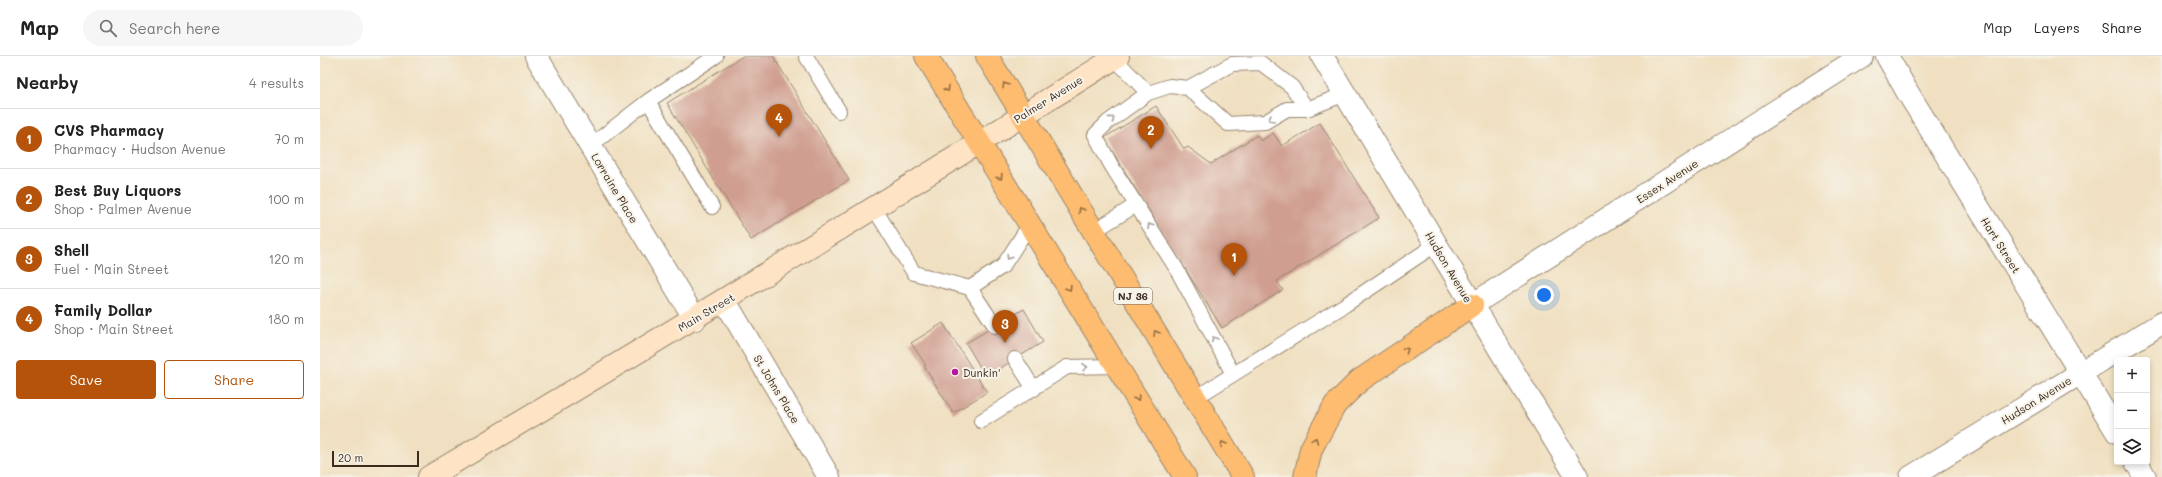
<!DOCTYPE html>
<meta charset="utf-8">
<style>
:root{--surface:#fff;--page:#f6f6f6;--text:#222;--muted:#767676;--line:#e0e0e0;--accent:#b45309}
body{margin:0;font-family:Mali,sans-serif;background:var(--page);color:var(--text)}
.controls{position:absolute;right:12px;bottom:12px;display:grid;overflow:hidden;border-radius:4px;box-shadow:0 2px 6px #0003}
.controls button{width:36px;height:36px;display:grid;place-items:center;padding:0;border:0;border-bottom:1px solid var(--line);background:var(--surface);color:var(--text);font:20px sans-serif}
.scale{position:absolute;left:12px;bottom:10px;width:87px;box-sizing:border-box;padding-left:4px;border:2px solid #3b2a1e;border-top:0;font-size:11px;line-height:14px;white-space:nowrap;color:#3b2a1e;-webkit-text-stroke:3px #f7f3e8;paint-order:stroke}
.you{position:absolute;left:1224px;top:239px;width:14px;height:14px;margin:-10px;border:3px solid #fff;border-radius:50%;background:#1a73e8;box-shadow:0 0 0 6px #1a73e833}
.badge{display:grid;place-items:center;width:26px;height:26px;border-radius:50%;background:var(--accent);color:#fff;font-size:13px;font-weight:700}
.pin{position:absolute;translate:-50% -33px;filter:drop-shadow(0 1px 2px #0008)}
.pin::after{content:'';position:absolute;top:21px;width:14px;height:12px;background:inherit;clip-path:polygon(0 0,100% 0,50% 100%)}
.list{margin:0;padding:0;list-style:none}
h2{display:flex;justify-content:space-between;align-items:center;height:52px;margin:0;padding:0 16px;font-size:17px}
h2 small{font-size:13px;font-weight:400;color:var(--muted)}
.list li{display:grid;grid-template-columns:26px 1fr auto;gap:12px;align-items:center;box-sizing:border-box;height:60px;padding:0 16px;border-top:1px solid var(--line)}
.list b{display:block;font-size:15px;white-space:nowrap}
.list p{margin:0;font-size:13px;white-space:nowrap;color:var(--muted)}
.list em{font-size:13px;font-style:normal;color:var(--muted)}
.actions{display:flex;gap:8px;padding:12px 16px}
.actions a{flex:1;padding:9px 0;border:1px solid var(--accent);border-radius:4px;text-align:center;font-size:14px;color:var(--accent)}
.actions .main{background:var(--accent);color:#fff}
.icon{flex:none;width:22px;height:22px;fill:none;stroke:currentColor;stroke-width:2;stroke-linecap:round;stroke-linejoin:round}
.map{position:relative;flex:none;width:1842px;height:421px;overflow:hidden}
header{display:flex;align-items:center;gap:24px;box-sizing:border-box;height:56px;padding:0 20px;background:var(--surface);border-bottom:1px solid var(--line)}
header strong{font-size:19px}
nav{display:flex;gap:22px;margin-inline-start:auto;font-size:14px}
.search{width:280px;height:36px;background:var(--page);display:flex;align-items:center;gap:10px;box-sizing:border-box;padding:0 14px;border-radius:22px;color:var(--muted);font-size:15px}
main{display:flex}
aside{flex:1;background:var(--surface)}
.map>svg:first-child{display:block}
</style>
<header>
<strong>Map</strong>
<div class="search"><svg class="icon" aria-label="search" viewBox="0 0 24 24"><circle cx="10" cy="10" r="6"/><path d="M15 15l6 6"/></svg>Search here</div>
<nav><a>Map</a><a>Layers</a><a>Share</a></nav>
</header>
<main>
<aside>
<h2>Nearby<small>4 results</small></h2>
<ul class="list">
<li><span class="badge">1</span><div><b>CVS Pharmacy</b><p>Pharmacy · Hudson Avenue</p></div><em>70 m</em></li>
<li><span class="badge">2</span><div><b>Best Buy Liquors</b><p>Shop · Palmer Avenue</p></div><em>100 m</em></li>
<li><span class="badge">3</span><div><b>Shell</b><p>Fuel · Main Street</p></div><em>120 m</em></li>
<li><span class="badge">4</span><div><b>Family Dollar</b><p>Shop · Main Street</p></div><em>180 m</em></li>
</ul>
<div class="actions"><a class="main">Save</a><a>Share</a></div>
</aside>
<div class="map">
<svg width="1842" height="421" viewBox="0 0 1842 421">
<rect width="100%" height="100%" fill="#f7f3e8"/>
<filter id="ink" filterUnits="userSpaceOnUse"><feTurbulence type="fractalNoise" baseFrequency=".025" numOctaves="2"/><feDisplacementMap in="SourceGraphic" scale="8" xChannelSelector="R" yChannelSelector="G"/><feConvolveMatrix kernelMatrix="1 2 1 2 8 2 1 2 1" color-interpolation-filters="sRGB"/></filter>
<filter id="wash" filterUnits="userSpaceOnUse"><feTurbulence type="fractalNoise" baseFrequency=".012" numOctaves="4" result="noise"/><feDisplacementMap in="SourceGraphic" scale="16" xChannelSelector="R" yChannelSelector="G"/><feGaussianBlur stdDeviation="0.9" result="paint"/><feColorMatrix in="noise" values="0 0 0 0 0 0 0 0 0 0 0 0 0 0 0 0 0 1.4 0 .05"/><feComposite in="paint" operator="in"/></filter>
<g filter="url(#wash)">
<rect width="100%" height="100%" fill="#f0e0c1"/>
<g id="blocks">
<path fill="#cf9e90" d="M423 0H453L529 124 431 184 347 47Z
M836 50 864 93 868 91 891 108 937 79 941 85 953 77 962 90 1000 67 1059 162 957 225 963 234 902 272 784 82Z
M704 253 723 286 666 321 646 287Z
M623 267 667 336 633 357 604 310 606 309 591 287Z"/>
</g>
</g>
<g filter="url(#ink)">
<use href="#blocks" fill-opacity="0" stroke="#968570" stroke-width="1"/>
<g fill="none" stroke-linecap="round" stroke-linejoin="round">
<defs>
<path id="lane" d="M486 0 519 55
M792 0 828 37
M868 32 908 68 945 66 967 53H987
M328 45 392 151
M270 90 328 45 396 0
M554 152 594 217 650 232 675 270
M774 175 816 149
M650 232 683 210 710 168
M695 303 714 333
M913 318 856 212 791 109 775 79 788 66 828 37 850 30 868 32 912 8 941 7 972 31 987 53 1025 38
M875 342 1025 249 1115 189
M661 365 747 311 797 310"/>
<path id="street" d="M216 0 375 263
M1002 0 1257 421
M1567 0 1588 37 1797 376
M405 245 509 421
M1152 249 1542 0
M1816 406 1825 421
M1591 421 1842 267"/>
<path id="secondary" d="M109 421C340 284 570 143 798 0"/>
<path id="highway" d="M606 0 865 421
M667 0 923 421
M985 421 991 393 1015 349 1039 325 1152 249"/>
</defs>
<use href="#lane" stroke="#968570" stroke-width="16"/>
<use href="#street" stroke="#968570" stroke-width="24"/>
<use href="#secondary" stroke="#968570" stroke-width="24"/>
<use href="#highway" stroke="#968570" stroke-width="24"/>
<use href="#lane" stroke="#fff" stroke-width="14"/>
<use href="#street" stroke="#fff" stroke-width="22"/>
<use href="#secondary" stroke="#fee4c5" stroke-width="22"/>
<use href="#highway" stroke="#fdbc6f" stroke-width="22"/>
</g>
<defs><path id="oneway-chevron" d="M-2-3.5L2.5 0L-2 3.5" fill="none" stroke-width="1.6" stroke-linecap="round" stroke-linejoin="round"/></defs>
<g stroke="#926c42">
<use href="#oneway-chevron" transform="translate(685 29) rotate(-122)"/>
<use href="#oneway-chevron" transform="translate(627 33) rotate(59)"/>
<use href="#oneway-chevron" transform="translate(680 121) rotate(58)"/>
<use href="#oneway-chevron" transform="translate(761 154) rotate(-121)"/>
<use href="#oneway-chevron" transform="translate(749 232) rotate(58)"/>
<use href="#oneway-chevron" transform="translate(836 277) rotate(-121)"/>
<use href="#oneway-chevron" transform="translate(1086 294) rotate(-34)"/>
<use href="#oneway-chevron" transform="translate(817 342) rotate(58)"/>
<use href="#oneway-chevron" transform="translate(995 384) rotate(-66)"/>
<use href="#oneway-chevron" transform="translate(903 388) rotate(-121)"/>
</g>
<g stroke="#a79f9a">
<use href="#oneway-chevron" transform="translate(792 63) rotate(-37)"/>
<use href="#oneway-chevron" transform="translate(951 63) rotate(149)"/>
<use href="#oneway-chevron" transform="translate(830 170) rotate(-122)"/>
<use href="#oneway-chevron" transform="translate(689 201) rotate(122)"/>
<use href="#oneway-chevron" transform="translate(894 283) rotate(-118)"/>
<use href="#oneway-chevron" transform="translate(765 311) rotate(-1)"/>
</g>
</g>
<circle fill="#b5179e" stroke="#f7f3e8" stroke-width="1.5" cx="635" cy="316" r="4"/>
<g text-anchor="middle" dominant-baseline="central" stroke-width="4" stroke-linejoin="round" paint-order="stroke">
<rect fill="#f7f3e8" stroke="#73665b" stroke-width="1" x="794" y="232" width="38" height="16" rx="3"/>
<g font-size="10" font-weight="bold" fill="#3b2a1e">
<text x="813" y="240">NJ 36</text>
</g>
<g font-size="11" fill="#3b2a1e" stroke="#f7f3e8">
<text transform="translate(728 43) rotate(-32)">Palmer Avenue</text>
<text transform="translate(1347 125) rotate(-33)">Essex Avenue</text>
<text transform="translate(295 132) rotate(59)">Lorraine Place</text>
<text transform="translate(1681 189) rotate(58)">Hart Street</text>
<text transform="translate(1129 211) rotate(59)">Hudson Avenue</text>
<text transform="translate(386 256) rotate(-31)">Main Street</text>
<text transform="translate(457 333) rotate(59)">St Johns Place</text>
<text transform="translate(1716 344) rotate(-32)">Hudson Avenue</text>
</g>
<g font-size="11" fill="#3b2a1e" stroke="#f7f3e8" text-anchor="start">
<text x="643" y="316">Dunkin'</text>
</g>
</g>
</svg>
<div class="controls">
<button>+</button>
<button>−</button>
<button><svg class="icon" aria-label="layers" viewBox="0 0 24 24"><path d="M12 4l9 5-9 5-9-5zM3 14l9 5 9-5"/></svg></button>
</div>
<div class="scale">20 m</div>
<div class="you"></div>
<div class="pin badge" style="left:914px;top:220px">1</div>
<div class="pin badge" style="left:831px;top:93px">2</div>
<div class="pin badge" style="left:685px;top:287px">3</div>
<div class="pin badge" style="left:459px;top:81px">4</div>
</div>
</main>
